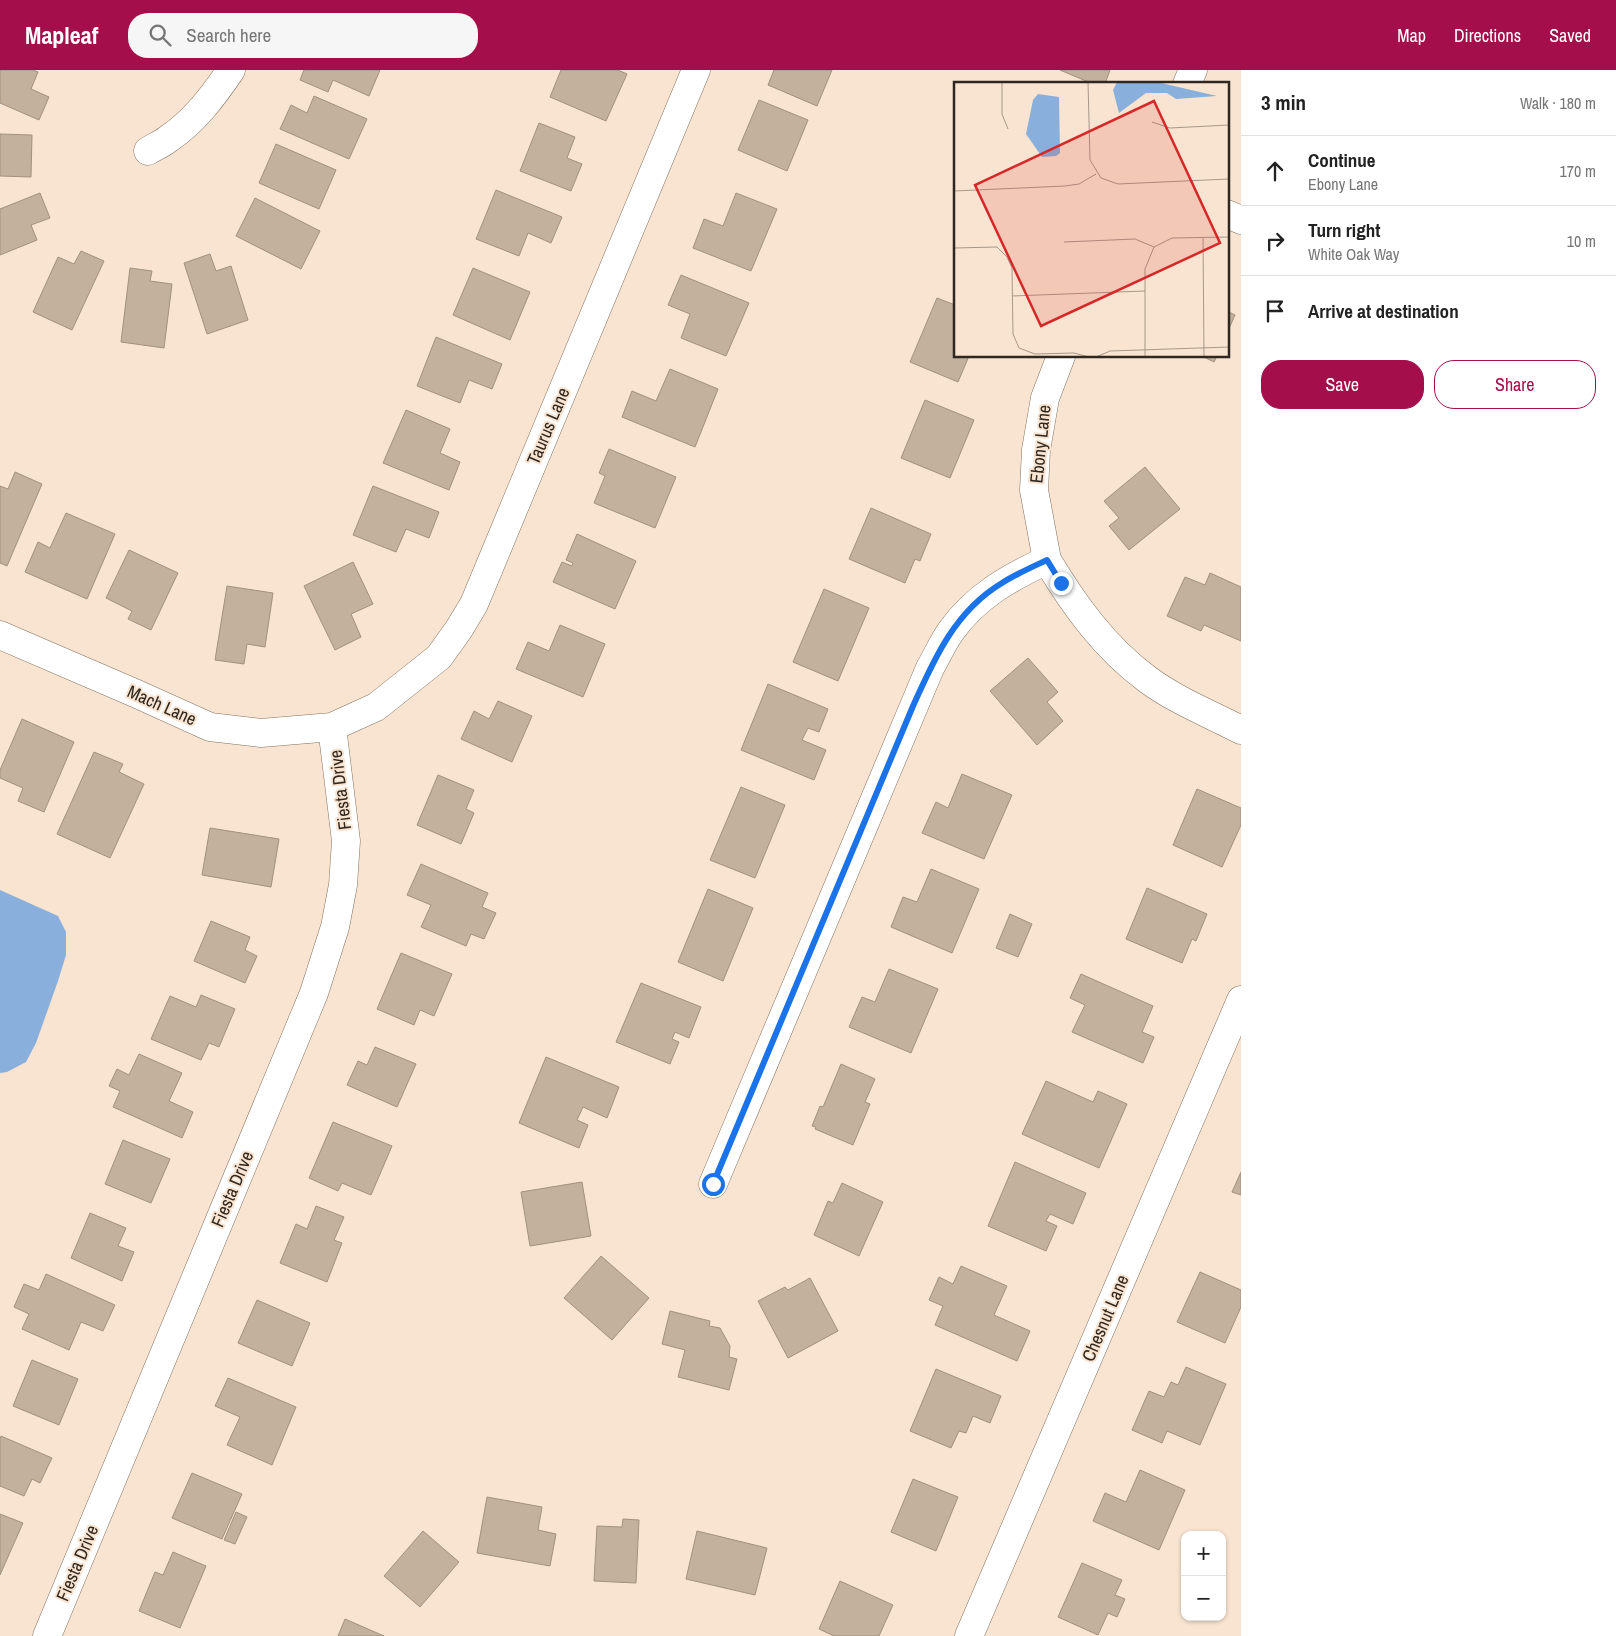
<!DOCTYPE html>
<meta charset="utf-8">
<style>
:root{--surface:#fff;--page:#f6f6f6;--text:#222;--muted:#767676;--line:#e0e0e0;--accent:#a40e4a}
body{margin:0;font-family:"Archivo Narrow",sans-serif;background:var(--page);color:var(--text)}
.controls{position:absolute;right:15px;bottom:15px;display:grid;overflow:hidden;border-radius:10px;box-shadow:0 1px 4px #0004}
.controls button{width:45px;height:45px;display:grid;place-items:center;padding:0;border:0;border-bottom:1px solid var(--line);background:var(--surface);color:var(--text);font:25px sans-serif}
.stop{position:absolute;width:15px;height:15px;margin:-11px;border:4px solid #1a73e8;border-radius:50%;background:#fff}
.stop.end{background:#1a73e8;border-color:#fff;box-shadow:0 1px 5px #0008}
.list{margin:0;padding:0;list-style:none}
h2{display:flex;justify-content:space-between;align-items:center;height:65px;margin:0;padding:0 20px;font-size:21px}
h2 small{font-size:16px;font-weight:400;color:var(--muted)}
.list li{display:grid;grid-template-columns:32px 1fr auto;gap:15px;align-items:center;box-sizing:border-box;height:70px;padding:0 20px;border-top:1px solid var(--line)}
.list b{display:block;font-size:19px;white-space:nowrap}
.list p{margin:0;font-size:16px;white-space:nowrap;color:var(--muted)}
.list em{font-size:16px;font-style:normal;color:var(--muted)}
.actions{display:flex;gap:10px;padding:15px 20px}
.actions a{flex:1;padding:11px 0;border:1px solid var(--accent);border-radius:20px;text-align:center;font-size:18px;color:var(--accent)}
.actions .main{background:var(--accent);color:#fff}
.icon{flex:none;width:28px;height:28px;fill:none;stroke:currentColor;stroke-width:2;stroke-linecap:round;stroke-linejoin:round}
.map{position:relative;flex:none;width:1241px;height:1566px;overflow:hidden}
header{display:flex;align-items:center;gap:30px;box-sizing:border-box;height:70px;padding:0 25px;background:var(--accent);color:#fff}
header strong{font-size:24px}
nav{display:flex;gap:28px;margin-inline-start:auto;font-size:18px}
.search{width:350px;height:45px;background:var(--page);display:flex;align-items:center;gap:12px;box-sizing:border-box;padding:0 18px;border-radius:20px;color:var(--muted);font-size:19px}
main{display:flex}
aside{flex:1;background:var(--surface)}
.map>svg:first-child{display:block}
</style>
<header>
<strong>Mapleaf</strong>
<div class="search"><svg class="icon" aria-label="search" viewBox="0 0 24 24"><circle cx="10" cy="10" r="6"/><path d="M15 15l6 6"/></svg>Search here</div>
<nav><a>Map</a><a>Directions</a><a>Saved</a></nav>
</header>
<main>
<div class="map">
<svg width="1241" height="1566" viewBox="0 0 1241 1566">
<rect width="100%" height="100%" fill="#f8e4d0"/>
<path fill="#89b0dc" d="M0 820 58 846 66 862V885L58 911 36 973 26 992 7 1002 0 1003Z"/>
<path fill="#c3b09d" stroke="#a2917e" d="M0 0H33L38 2 31 19 49 27 39 50 0 33Z
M304 0H380L369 26 333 10 328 22 300 10Z
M561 0H618L627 4 606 51 550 27Z
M774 0H832L817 36 768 15Z
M1060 0H1110L1105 14H1093Z
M314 26 367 49 349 89 280 59 291 35 307 43Z
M759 30 808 50 787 101 738 80Z
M539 53 575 67 567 88 582 94 571 121 520 101Z
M0 64 32 65 31 107 0 106Z
M276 74 336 100 319 139 259 113Z
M496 120 562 147 551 173 528 163 519 186 476 169Z
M40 123 50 148 31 155 37 170 0 185V139Z
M736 123 777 139 751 201 693 178 704 149 723 156Z
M255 128 320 161 301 199 236 166Z
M81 181 104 191 72 260 33 242 58 187 74 194Z
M210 184 216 201 231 196 248 250 207 264 184 193Z
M130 198 152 201 150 211 172 214 164 278 121 272Z
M473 198 530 222 510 270 453 245Z
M681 205 749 233 726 286 681 268 690 244 668 235Z
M937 228 955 235V286H969L958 312 910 292Z
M1227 241 1235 245 1227 263Z
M436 267 502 294 492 319 469 310 460 333 417 316Z
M1202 286H1217L1214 292Z
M670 299 718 319 695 377 622 347 632 321 656 331Z
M925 330 974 350 950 408 901 388Z
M406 340 450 359 440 383 460 392 449 420 383 393Z
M609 379 676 407 655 458 594 433 605 406 599 403Z
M1145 397 1180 439 1129 480 1109 456 1119 448 1104 431Z
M15 402 42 414 7 496 0 493V416L8 419Z
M373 416 439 442 429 468 406 459 396 482 353 465Z
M871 438 931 464 920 491 915 489 905 513 849 489Z
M66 443 115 464 87 529 25 502 38 472 50 478Z
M577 464 636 491 615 539 553 512 562 492 572 496 573 493 566 490Z
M129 480 178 503 151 560 128 549 132 541 106 528Z
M353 492 373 534 351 544 361 567 335 580 304 516Z
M1210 503 1241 517V571L1204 555 1201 561 1167 546 1185 507 1205 515Z
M227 516 273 523 265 577 247 574 244 594 215 590Z
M824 519 869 538 838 611 793 592Z
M560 555 605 574 583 627 516 599 528 572 549 581Z
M1028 588 1058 622 1047 632 1063 651 1037 675 990 621Z
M768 614 828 639 819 662 808 658 802 670 826 680 814 710 741 680Z
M498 631 532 646 512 692 461 669 474 641 489 649Z
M22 649 74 672 44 742 18 731 23 718 0 708V700Z
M94 682 123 694 119 702 144 714 110 788 57 764Z
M962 704 1012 725 984 789 922 763 936 732 948 738Z
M438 705 474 720 466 739 474 743 461 774 417 755Z
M741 717 785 735 755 808 710 790Z
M1197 719 1241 738V755L1222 797 1173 775Z
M210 758 279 769 271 817 202 805Z
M421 794 488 823 482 837 496 843 484 869 471 864 466 876 421 857 431 835 407 825Z
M931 799 979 819 952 883 891 857 903 827 917 832Z
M1147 818 1207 844 1196 871 1192 869 1182 893 1126 869Z
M708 819 753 838 723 911 678 892Z
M1010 844 1032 854 1018 887 996 878Z
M211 851 250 867 245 880 257 886 245 913 194 891Z
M401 883 452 904 434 946 420 940 414 955 377 939Z
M889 899 938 919 911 983 849 957 862 927 875 932Z
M1081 904 1153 936 1142 962 1154 967 1143 993 1072 962 1085 935 1070 928Z
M641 913 701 937 689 968 675 962 672 969 679 972 670 994 616 972Z
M201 925 235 939 219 977 209 973 201 990 151 969 170 926 196 937Z
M375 977 416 994 397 1037 347 1015 358 991 367 995Z
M139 984 182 1003 169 1031 193 1042 182 1068 113 1037 120 1021 109 1016 117 999 129 1005Z
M546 987 619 1017 607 1048 583 1037 577 1050 588 1055 579 1078 519 1053Z
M841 994 875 1009 865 1032 870 1034 853 1075 815 1059 816 1057 812 1056 820 1036 823 1037Z
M1046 1011 1093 1032 1098 1021 1127 1034 1099 1098 1022 1064Z
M333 1052 392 1076 371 1125 342 1113 338 1121 309 1108Z
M123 1070 170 1089 151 1133 105 1114Z
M1015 1092 1086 1123 1073 1154 1050 1144 1046 1151 1057 1156 1046 1181 988 1156Z
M1241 1102V1125L1232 1122Z
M582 1112 591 1166 530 1176 521 1122Z
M842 1113 883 1132 859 1186 814 1165 828 1131 833 1133Z
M316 1136 344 1147 334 1170 342 1173 327 1212 280 1193 296 1154 307 1159Z
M90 1143 126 1158 118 1176 134 1182 122 1211 71 1188Z
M601 1186 649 1228 612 1270 564 1228Z
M961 1196 1007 1216 994 1245 1030 1261 1017 1291 935 1255 943 1236 929 1230 939 1207 953 1214Z
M1200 1202 1241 1220V1237L1225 1273 1177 1252Z
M46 1204 115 1235 103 1261 81 1252 69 1280 22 1259 29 1244 14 1237 24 1214 39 1220Z
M810 1208 838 1261 788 1288 758 1231 785 1217 788 1220Z
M257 1230 310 1253 292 1296 238 1273Z
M670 1241 710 1251 709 1256 720 1258 730 1276 729 1287 737 1289 729 1320 678 1307 685 1280 662 1274Z
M32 1290 78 1309 59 1355 13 1336Z
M1186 1297 1226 1314 1200 1375 1167 1361 1162 1373 1132 1360 1149 1321 1164 1327 1171 1312 1178 1315Z
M936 1299 1001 1326 990 1353 973 1346 966 1363 959 1361 951 1378 910 1361Z
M228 1308 296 1337 272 1395 227 1375 240 1347 215 1336Z
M1 1366 52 1388 40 1413 32 1409 24 1426 0 1416V1369Z
M1140 1400 1185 1420 1159 1480 1093 1451 1105 1423 1126 1432Z
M192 1403 242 1424 222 1469 172 1448Z
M913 1409 958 1427 936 1481 891 1462Z
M487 1427 542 1437 538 1460 556 1464 550 1496 477 1483Z
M236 1442 247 1447 235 1474 224 1470Z
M0 1444 23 1453 0 1505Z
M623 1449 639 1450 636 1513 594 1511 597 1456 622 1457Z
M423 1461 459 1492 420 1537 384 1506Z
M697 1461 767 1478 755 1525 686 1509Z
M173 1482 206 1496 180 1558 139 1541 155 1502 163 1505Z
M1082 1493 1122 1510 1115 1525 1125 1529 1117 1547 1108 1543 1098 1565 1058 1547Z
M840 1511 893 1535 879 1566H834L819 1559Z
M345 1549 384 1566H338Z"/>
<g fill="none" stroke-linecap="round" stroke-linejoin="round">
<defs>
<path id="minor" d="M1187 14 1193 0
M148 81C154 77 162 74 168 69 194 52 214 25 231 0
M1227 144 1241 150
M1047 490C1074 535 1104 577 1147 609 1175 630 1210 644 1241 660
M0 565 137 624 210 657 261 663 332 657 376 637 439 587 459 559 474 534 696 0
M713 1114 930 598C937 586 943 572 951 561 976 526 1009 508 1047 490L1034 420 1036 380 1045 328 1061 286
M47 1566 314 923 335 857 343 815 346 771 332 657
M969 1566 1241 930"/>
</defs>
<use href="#minor" stroke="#837260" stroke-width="29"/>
<use href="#minor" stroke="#fff" stroke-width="28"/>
</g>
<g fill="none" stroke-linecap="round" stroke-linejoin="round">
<path stroke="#1a73e8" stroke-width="6" d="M713 1114 913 636C934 589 955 541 1002 513 1016 504 1032 497 1047 490L1061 513"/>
</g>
<g text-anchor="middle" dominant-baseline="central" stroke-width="4" stroke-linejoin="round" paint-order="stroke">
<g font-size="18" fill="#2f2720" stroke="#f8e4d0">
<text transform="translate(548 356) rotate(-67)">Taurus Lane</text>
<text transform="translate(1040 374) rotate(-84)">Ebony Lane</text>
<text transform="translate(162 635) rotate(24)">Mach Lane</text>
<text transform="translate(340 720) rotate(-97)">Fiesta Drive</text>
<text transform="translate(232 1119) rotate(-67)">Fiesta Drive</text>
<text transform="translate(1105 1248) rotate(-67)">Chesnut Lane</text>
<text transform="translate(77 1493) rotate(-67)">Fiesta Drive</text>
</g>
</g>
<g transform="translate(954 12)">
<rect width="275" height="275" fill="#f8e4d0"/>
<path d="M163 0H203L263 14 222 17 213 11H192L165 31 159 8ZM84 12 105 15 106 71 102 74 88 75 72 52 79 18Z" fill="#89b0dc"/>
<path fill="none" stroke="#a8988a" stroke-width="1" d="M48 0V32L54 47M134 0 136 78 147 96 164 102 275 97M198 40 216 46 275 43M0 109 111 104 125 102 142 92M249 156 250 275M110 160 181 157 200 165 218 156 275 155M0 166 43 165 53 175 58 186 59 252 65 266 81 272 120 271 135 275M58 214 191 209M142 275 156 269 275 265M191 275V187L200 165"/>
<path fill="#d62828" fill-opacity="0.15" stroke="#d62828" stroke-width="2.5" d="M200 19 266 161 87 244 21 103Z"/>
<rect width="275" height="275" fill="none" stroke="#2f2720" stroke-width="2.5"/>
</g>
</svg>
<div class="controls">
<button>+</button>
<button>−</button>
</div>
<div class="stop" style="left:713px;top:1114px"></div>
<div class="stop end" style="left:1061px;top:513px"></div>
</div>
<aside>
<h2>3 min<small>Walk · 180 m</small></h2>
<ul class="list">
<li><svg class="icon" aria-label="ahead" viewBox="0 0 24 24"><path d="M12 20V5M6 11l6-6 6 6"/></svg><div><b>Continue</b><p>Ebony Lane</p></div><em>170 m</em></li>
<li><svg class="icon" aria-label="right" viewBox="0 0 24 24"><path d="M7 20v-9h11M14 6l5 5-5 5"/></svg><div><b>Turn right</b><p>White Oak Way</p></div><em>10 m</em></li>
<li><svg class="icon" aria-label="arrive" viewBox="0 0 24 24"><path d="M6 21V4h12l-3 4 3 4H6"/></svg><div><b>Arrive at destination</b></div></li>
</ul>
<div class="actions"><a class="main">Save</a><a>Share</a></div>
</aside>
</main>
